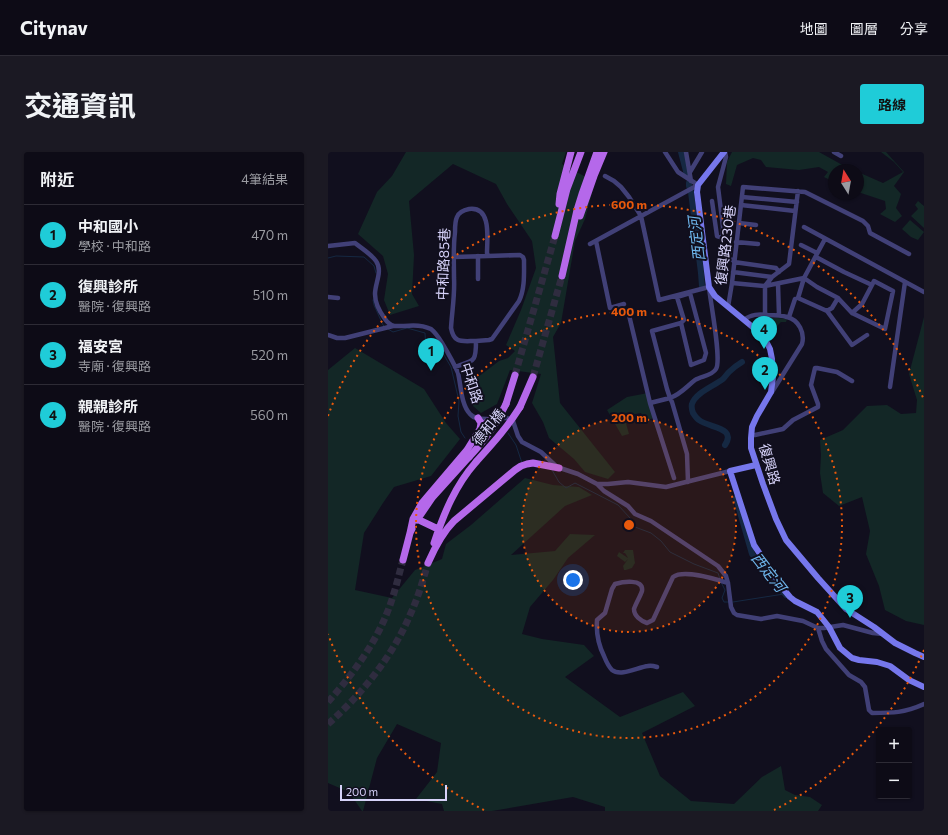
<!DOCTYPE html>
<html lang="zh-TW">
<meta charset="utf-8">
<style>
:root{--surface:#0d0b16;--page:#1b1923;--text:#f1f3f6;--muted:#9a9ba1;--line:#2d2b35;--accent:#1fccd8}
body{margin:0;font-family:Commissioner,"Noto Sans TC",sans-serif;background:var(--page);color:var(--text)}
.controls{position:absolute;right:12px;bottom:12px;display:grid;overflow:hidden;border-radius:4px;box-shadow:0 1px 3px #0004}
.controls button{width:36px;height:36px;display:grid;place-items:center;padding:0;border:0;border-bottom:1px solid var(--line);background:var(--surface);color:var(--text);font:20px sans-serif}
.compass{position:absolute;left:500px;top:12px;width:36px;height:36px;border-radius:50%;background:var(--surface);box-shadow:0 1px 3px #0004;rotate:349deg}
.scale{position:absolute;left:12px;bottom:10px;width:107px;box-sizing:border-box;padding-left:4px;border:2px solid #d6d2f9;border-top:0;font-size:11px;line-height:14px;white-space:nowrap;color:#d6d2f9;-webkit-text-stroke:3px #110f1e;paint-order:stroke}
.you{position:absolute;left:245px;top:428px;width:14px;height:14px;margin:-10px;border:3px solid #fff;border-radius:50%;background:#1a73e8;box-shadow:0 0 0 6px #1a73e833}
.badge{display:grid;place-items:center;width:26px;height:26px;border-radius:50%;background:var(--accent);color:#111;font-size:13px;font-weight:700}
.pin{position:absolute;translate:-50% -33px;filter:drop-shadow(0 1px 2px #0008)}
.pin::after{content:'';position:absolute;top:21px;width:14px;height:12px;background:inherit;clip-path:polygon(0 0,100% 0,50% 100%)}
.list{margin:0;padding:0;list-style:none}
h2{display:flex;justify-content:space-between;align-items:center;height:52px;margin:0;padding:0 16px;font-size:17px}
h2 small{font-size:13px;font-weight:400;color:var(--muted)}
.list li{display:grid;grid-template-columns:26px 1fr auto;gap:12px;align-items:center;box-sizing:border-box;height:60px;padding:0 16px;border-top:1px solid var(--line)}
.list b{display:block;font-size:15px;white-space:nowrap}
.list p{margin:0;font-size:13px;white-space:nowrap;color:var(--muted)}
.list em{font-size:13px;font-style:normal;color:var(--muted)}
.map{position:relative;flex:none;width:596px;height:659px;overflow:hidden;border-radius:4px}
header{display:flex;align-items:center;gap:24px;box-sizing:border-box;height:56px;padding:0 20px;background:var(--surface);border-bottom:1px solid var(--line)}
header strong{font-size:19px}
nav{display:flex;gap:22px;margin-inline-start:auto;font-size:14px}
.intro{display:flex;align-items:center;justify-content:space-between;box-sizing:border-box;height:96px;padding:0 24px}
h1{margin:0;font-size:28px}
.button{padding:10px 18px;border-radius:4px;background:var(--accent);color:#111;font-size:14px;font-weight:700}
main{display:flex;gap:24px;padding:0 24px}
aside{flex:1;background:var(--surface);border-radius:4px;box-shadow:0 1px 3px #0004}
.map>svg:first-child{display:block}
</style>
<header>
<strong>Citynav</strong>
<nav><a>地圖</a><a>圖層</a><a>分享</a></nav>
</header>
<div class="intro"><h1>交通資訊</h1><a class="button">路線</a></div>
<main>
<aside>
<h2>附近<small>4筆結果</small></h2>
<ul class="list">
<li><span class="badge">1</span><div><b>中和國小</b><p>學校 · 中和路</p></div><em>470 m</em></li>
<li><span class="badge">2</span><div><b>復興診所</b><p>醫院 · 復興路</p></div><em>510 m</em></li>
<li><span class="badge">3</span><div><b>福安宮</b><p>寺廟 · 復興路</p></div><em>520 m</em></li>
<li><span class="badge">4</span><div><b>親親診所</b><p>醫院 · 復興路</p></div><em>560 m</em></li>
</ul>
</aside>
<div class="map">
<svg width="596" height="659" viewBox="0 0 596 659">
<rect width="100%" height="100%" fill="#110f1e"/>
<path fill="#132726" d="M78 0H238L234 12 267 30 257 67 247 89 233 171 225 185 232 251 287 320 280 327 257 320 246 307 221 286 215 270 204 251 213 222 182 218 169 252 153 261 145 254 140 231 150 225 171 209 180 206 187 199 178 193 193 158 208 116 204 89 179 52 168 32 125 12 81 49 86 103 84 142 91 154 62 163 56 148 60 122 55 104 30 82 49 40 64 24Z
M404 0H491L518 15 525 18H506V30L496 25 500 20 491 15 471 18 438 15 433 8 425 6 409 13 403 34 398 32 399 10Z
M553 0H558L576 20 566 34 573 42 571 48 568 56 574 64 567 70 552 62 558 57 557 49 530 40V20L555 31 575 20 566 10Z
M590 49 596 54V76L583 64 590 57 587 53Z
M582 68 596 80 590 88 583 85 574 77Z
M437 165 459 167 458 170H453L447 176 445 171H436L431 175 428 172V168Z
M596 165V473L578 469 557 458 551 434 538 402 542 379 534 345 511 354 495 341 492 321 493 303 492 288 515 278 539 254 559 253 573 262 588 261 589 248 581 222Z
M27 196 96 237 118 271 132 287 103 324 66 335 55 351 36 381 27 438 64 446 87 418 114 407 118 392 143 373 197 326 225 333 251 335 264 343 237 354 183 403 227 399 242 382 267 383 240 406 225 428 202 455 194 482 214 487 256 493 266 504 237 525 292 565 355 540 367 554 314 581 332 624 363 649 406 652 434 625 453 614 457 638 467 643 482 645 494 653 490 659H277V655L245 645 164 659H116L114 652 88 647 109 620 113 591 69 572 49 606 35 659H34L21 640 0 631V218Z
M320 241 327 266 317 268 313 261 296 264 301 282 294 284 279 258 299 245Z
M297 398H305L307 411 304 416 298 418H296L295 414 300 407 297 410 289 404 291 400 300 406 297 401H295Z"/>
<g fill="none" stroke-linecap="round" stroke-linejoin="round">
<path stroke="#152842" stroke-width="1" d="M0 106 8 104 36 105 46 114 48 121
M45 148 46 153 55 173 56 174
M60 177 65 180 79 176 97 181 98 199 113 198 123 215 131 249 130 264 133 280 137 286
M180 281 188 293 194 311
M224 318 231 330 238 336 247 331 290 353 302 366 307 375 323 381 333 389 342 400 366 412 390 421 392 427
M393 430 397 438 394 446 396 450H401
M405 450 456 442"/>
<path stroke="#152842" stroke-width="6" d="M353 0 359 23
M361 31V34
M363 40 373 121 374 134
M397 293C409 275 381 276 371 268 369 267 367 264 365 261 364 258 363 255 364 252 367 241 386 234 395 227 397 225 399 222 401 220 405 216 409 213 414 210
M408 346 424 402 440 423 458 443"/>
<path stroke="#2f2c3f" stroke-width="7" stroke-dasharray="7 3.5" stroke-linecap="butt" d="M187 223 227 84
M205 225 234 124
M0 550C23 524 46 494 59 461 66 444 70 426 75 408
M0 572C34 542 64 505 82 463 90 446 95 428 100 411"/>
<path stroke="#414077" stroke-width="4.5" d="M337 0 350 20 370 33
M358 0 363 29
M397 0 398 5 390 35 395 75 394 94 402 97 400 107 406 108
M506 0 513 4
M362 20 374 0
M277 24 286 29 293 35 301 45 313 64 331 148 381 135C382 148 394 208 388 217 384 224 373 224 367 228 358 235 353 242 342 246L344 250 359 302 360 330
M414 45 469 50
M384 49 389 84 395 86
M413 53 467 59
M411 71 428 73
M476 75 596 140
M497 87 476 126 470 146 499 159 524 193 539 183
M268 89 282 156 296 152
M408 90 430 92
M262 92 370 33
M473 93 489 101
M0 94 27 91C33 96 43 102 48 109 55 119 47 131 47 142 47 151 51 159 57 167 59 170 63 173 66 174 69 174 73 174 76 174 84 173 95 173 103 177 108 181 111 186 114 191 120 201 126 211 130 221 133 233 133 253 142 262 147 268 156 267 162 267
M150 104V127
M126 105 160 104
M488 105 516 120 544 133 546 129 565 139 557 177 524 161
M406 110 448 116 451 120
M405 120 444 125
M476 126 489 135 510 146 524 161 534 152 544 133
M404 131 437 134 476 126
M450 132 451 163
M0 145 10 146
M400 155 404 131 415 35 477 40 535 69 540 74 542 81 581 102
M300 159 322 251 346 326
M499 159 504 156 510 146
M437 162V134L444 125 461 112 470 39
M461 165 467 147
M416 168C423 162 431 162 440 163 446 163 453 163 459 165 471 168 477 181 474 192L444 240
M0 183 9 186H17L65 174
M127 215C146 208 148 211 148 189 134 189 126 192 123 176 124 159 127 143 126 126 126 111 125 96 127 80 127 75 127 69 129 65 131 60 136 58 141 57 164 54 159 87 159 101L160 104 192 103 195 105 196 108C196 121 197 137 191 149L164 187 161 188 148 189
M562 235 577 130
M322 251 342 246 339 237 324 179 353 171 363 213 376 208 378 201 362 141 349 145 356 168 353 171
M170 266H179L185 269 190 284 194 290 213 300 229 315 250 322 269 332H280L300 330 338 335 402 319
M423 283H427L455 277 465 268 490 255V252L483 233 487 216H489L509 220 524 229
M269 332 276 339 300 354 307 362 323 369 390 414 398 424 400 431 403 455 406 461 409 463 433 467 449 464 475 469 490 476H496L515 473 545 481 555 482
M490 476 494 489 498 497 521 523 533 530 537 535 541 558 544 561C565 561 576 561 596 552
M329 515C326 514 323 513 320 514 310 515 293 525 284 518 280 514 278 509 276 504 270 492 268 482 269 468L277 461 284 437 287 432C294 430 316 426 314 439 312 445 308 451 306 457 306 464 313 469 319 471L325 468 345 425C356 417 387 427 400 431"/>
<path stroke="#7677ec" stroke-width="6" d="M396 0 370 33 369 40 381 135 387 144 427 177 439 191 442 197 444 207 445 225 443 240 429 264 424 275 423 286V296L435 332 448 367 458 388 490 426 518 457 546 475 567 491 587 501 596 505
M428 313 402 319 426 393 457 439 462 445 467 449 489 460 501 475 512 496 524 506 531 508 549 510 562 514 581 528 596 535"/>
<path stroke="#b568ea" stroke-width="7" d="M231 52 232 42 243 0
M252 64 266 24 276 0
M227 84 239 37 253 0
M234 124 249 58 254 42 269 0
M178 252 187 223
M192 255 205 225
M150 266 153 271 152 277
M89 367 110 377
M89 368 104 346 141 305
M82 381 85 367 94 351 139 298 152 277 158 271 163 267
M106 391C116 361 127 334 148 310
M75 408 82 381 84 377
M100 411C107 395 114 381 126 369L187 318 193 314 199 312 205 311 231 316"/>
<path stroke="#b568ea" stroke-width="7" d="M141 305C158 287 167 274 178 252
M148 310C165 291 178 277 192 255"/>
</g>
<circle cx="301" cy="373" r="107" fill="#e8590c" fill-opacity=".12"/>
<g fill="none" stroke="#e8590c" stroke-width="2" stroke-dasharray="2 4">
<circle cx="301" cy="373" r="107"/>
<circle cx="301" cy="373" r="213"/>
<path d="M596 498A320 320 0 0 1 446 658M156 658A320 320 0 0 1 0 482M0 264A320 320 0 0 1 596 248"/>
</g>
<g text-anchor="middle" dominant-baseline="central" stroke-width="4" stroke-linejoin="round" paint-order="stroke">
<g font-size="14" fill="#d6d2f9" stroke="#110f1e">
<text transform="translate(397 93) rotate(-83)">復興路230巷</text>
<text transform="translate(115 112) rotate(-88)">中和路85巷</text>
<text transform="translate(144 231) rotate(72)">中和路</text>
<text transform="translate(160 275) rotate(-51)">德和橋</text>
<text transform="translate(442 312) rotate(74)">復興路</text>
</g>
<g font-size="15" font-style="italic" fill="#6eb5eb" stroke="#110f1e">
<text transform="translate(368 87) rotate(-97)">西定河</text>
<text transform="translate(441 420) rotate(52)">西定河</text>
</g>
</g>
<circle cx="301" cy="373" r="6" fill="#e8590c" stroke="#110f1e" stroke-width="2"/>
<g font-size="12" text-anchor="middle" font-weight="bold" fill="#e8590c" stroke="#110f1e" stroke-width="4" stroke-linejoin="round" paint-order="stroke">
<text x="301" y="57">600 m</text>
<text x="301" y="164">400 m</text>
<text x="301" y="270">200 m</text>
</g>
</svg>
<div class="controls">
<button>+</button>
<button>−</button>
</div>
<svg class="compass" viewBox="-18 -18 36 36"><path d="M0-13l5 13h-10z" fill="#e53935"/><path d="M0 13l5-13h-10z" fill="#9a9ba1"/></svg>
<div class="scale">200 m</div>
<div class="you"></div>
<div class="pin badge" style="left:103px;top:219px">1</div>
<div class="pin badge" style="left:437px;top:238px">2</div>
<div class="pin badge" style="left:522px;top:466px">3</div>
<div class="pin badge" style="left:436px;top:197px">4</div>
</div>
</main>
